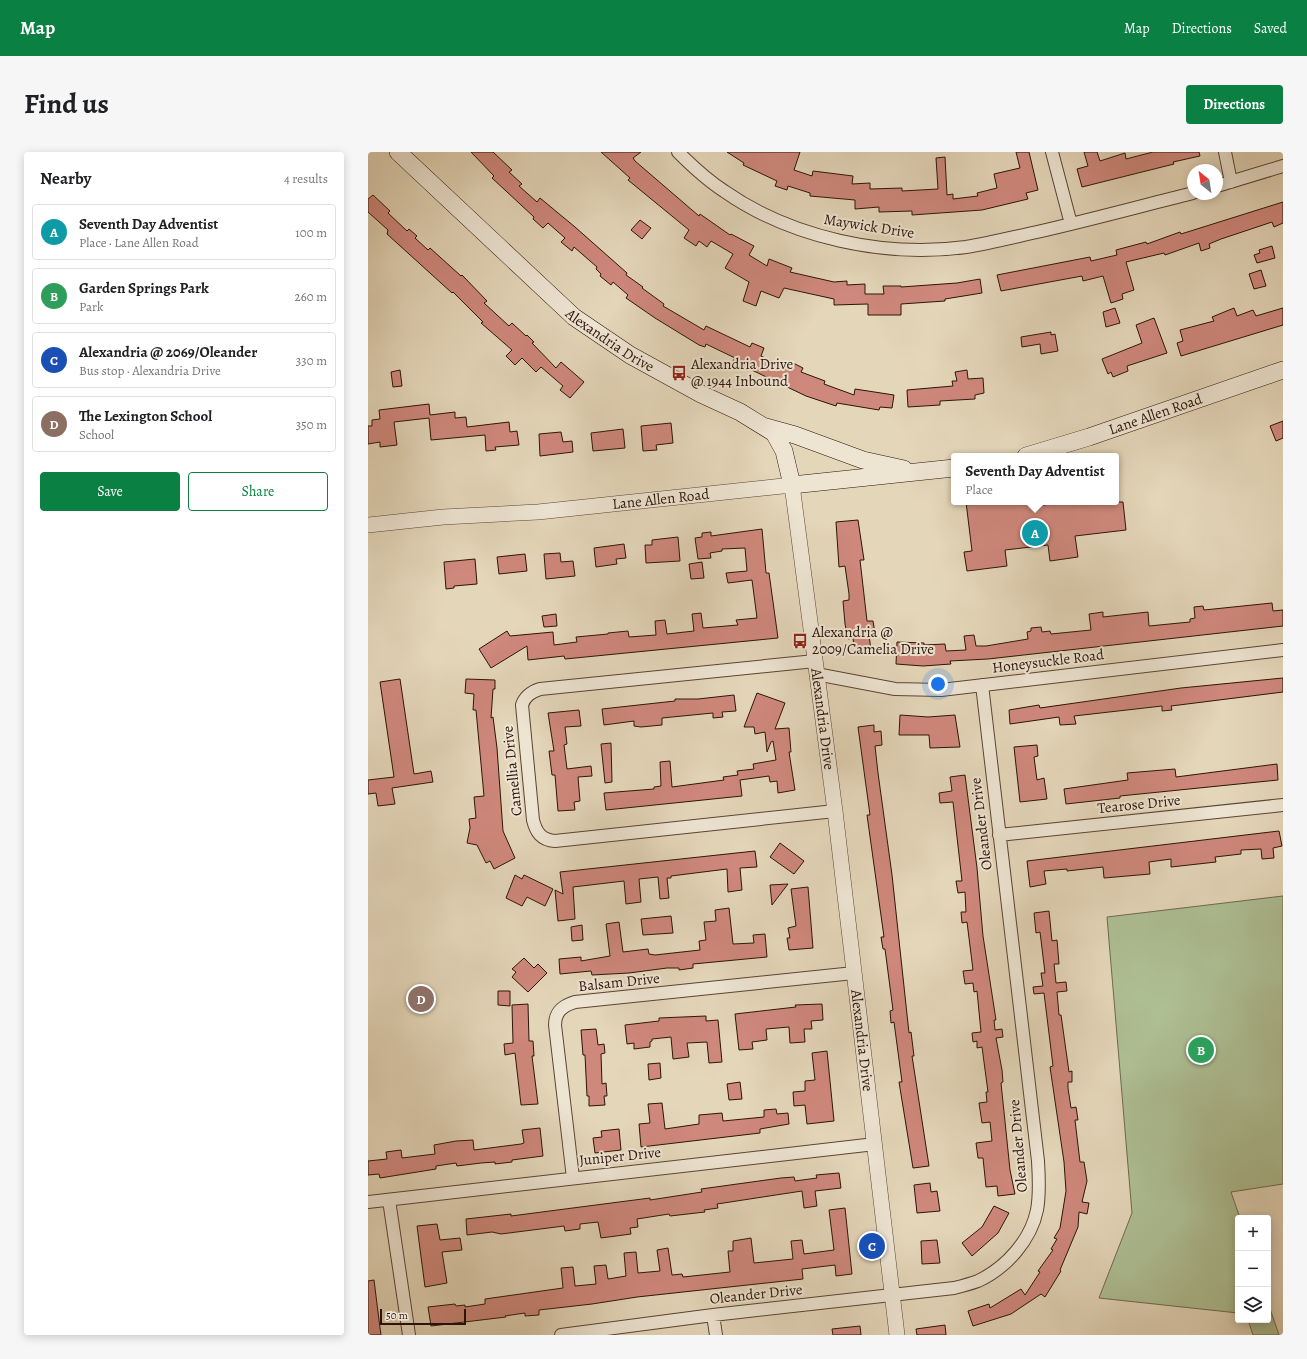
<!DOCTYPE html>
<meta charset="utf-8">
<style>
:root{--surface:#fff;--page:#f6f6f6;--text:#202124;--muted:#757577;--line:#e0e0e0;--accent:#0b8043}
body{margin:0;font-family:Alegreya,serif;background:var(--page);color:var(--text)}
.controls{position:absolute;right:12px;bottom:12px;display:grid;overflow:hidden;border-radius:4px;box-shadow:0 2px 10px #0003}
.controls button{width:36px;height:36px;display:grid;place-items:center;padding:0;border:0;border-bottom:1px solid var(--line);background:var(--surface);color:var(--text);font:20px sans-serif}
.compass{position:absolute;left:819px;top:12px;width:36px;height:36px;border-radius:50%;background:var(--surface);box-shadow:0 2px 10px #0003;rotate:330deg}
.scale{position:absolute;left:12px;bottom:10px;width:86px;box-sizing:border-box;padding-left:4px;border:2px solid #2c1408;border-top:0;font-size:11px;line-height:14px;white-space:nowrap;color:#2c1408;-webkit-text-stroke:3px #ede4d2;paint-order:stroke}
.you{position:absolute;left:570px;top:532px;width:14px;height:14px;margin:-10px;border:3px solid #fff;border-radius:50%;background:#1a73e8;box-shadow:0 0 0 6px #1a73e833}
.badge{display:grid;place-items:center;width:26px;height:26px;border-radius:50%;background:var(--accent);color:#fff;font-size:13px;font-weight:700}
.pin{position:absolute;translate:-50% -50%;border:2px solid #fff;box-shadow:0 1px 4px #0006}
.popup{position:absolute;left:583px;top:301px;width:168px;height:52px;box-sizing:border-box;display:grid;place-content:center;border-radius:4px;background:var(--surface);filter:drop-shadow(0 1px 3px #0005);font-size:13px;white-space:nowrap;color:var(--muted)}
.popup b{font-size:15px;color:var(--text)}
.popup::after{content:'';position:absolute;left:50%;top:100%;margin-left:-8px;border:8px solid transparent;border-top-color:var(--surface)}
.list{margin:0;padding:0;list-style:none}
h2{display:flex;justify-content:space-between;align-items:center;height:52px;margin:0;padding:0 16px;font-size:17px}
h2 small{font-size:13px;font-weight:400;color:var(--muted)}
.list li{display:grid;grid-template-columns:26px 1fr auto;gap:12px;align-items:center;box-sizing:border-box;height:56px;margin:0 8px 8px;padding:0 8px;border:1px solid var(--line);border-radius:4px}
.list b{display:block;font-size:15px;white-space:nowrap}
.list p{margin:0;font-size:13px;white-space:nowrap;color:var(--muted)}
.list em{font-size:13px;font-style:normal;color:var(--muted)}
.actions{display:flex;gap:8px;padding:12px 16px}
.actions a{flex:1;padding:9px 0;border:1px solid var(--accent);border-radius:4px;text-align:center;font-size:14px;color:var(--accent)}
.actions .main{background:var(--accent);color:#fff}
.icon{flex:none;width:22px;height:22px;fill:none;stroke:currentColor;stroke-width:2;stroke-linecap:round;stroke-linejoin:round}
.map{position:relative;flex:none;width:915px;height:1183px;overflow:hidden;border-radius:4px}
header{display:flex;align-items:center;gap:24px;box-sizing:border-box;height:56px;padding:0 20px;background:var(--accent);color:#fff}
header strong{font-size:19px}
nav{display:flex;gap:22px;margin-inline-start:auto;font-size:14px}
.intro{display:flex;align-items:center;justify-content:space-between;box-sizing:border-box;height:96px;padding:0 24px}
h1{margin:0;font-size:28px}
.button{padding:10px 18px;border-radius:4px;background:var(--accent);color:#fff;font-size:14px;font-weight:700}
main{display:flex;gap:24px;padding:0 24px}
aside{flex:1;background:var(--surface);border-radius:4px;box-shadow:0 2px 10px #0003}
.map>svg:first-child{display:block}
</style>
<header>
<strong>Map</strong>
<nav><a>Map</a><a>Directions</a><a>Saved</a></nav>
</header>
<div class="intro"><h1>Find us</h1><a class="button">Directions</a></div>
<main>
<aside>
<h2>Nearby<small>4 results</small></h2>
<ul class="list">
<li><span class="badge" style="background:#0f9aa8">A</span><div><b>Seventh Day Adventist</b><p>Place · Lane Allen Road</p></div><em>100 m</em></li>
<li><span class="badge" style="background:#2e9e5b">B</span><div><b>Garden Springs Park</b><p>Park</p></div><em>260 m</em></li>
<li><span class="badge" style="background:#1a4fb4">C</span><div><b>Alexandria @ 2069/Oleander</b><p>Bus stop · Alexandria Drive</p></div><em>330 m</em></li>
<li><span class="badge" style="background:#8d6e63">D</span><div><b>The Lexington School</b><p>School</p></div><em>350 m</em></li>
</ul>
<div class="actions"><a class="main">Save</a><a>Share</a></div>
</aside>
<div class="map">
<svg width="915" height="1183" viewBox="0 0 915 1183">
<rect width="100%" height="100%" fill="#e4d6b9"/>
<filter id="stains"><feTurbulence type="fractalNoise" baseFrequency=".005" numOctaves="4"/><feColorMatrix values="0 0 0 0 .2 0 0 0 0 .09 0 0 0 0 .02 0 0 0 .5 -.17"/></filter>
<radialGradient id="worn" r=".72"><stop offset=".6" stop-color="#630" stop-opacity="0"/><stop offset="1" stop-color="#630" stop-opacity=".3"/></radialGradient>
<path fill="#aebf94" stroke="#6d6a4e" d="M915 744V1032L863 1040 872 1066H870V1161L731 1146 764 1061 739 765Z
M900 1151 911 1183H885L880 1168H900Z"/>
<path fill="#cf887c" stroke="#2c1408" d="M103 0H125L144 18 141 20 154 32 151 34 169 50 172 46 207 75 259 121 258 123 275 135 274 136 296 152 295 154 336 178 338 174 382 195 384 191 396 196 393 204 418 216 421 209 435 216 433 220 457 229 456 232 486 243 487 237 526 243 524 256 512 255 511 258 469 251 468 254 438 244 365 209 367 206 338 192 337 195 331 193 287 166 258 146 260 143 245 130 243 133 232 124 233 122 228 117 229 115 206 95 204 99 193 90 197 86 180 71 175 76 165 67 166 65 124 26 126 24Z
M233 0H273L265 6 267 9 331 64 332 62 362 83 363 82 386 94 381 103 399 114 401 107 424 116 422 120 466 130 479 129V133L497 132V142H516L515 134H533V135L589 131 612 127 614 141 577 147V149L533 152V163H500V152L466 153V147L416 136 411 146 393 139 388 154 375 149 381 130 357 116 365 102 343 89 339 95 331 89 328 94 316 86 321 78 260 28 262 26Z
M359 0H432L426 18 444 24 445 19 485 24 484 32 502 31V37L534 36V39L570 37 568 6 577 5 579 43 585 42V47L610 44 609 41 629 36 626 22 652 16 648 0H661L670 38 658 41 660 47 614 58 544 63V59L511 60V55L487 57V48L442 44V41L420 34 419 38 407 34 409 29 375 13 376 11Z
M716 0H729L732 9 757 1 758 7 785 0H831L832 4 805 10 806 12 714 35 709 17 720 14Z
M5 43 22 59 20 61 39 79 41 77 49 84 47 86 60 98 62 96 93 124 94 123 119 149 116 151 141 174 144 171 158 184 159 183 166 190 164 191 188 216 193 210 216 230 202 246 192 238 195 234 173 215 168 220 154 206 147 213 138 204 144 198 113 171 115 170 85 140 84 141 19 82 20 78 0 60V47Z
M915 50V71L906 75 904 70 853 87 841 92 842 96 833 99 831 91 797 103 796 101 758 110 766 138 754 142 755 147 743 151 735 124 715 129 714 124 633 139 629 123 722 105 723 109 749 103 748 98 778 90 779 92 812 80 813 82Z
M272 68 283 76 274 87 263 78Z
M904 94 907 106 889 111 886 103 892 101 891 98Z
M893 118 898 134 886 137 881 122Z
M747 156 752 171 738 175 735 160Z
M866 156 869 164 885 158 888 164 915 156V173L813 204 809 191 815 189 812 178 846 169 844 165Z
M786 166 799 201 759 214 760 219 745 225 743 220 740 222 734 207 774 191 768 173Z
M683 180V183L687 182 690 199 673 202 672 192 654 195 653 185Z
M32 218 34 234 25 235 23 220Z
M599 218 600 227 615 226 616 241 607 243V247L572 249V253L540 255 539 238 585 234 584 229H589L587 220Z
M61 252 62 263 87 260V266L98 265 99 275 141 270 142 280 149 279 151 293 127 295 128 298 118 299 117 283 63 288 61 266 26 270 29 293 12 295V290L0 292V274H4V268L12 267 11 258Z
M915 269V286L908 289 902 274Z
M303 271 305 291 288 293 289 298 275 299 273 274Z
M255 277 257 296 225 299 223 281Z
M193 280 195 290 204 289 205 300 172 304 171 282Z
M598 350H675V353L702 350H755L758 378 707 384 710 405 682 409 680 393 637 398 639 414 599 419 596 400 604 399Z
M490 368 496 408H492L499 469H505L507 481 501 482 503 499 487 502 485 486 480 487 477 472 475 449 481 448V442L477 414 471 415 468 370Z
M394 377 398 421H401L410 486 197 507 196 504 160 508 159 494 123 516 111 497 139 479 142 484 185 480 186 493 209 490 208 485 240 482V481L260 479 261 485 288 483 287 469 297 468 299 482 326 479 324 462 333 461 335 476 370 473 368 468 389 466 384 428 360 431 358 421 379 419 377 396 354 397V399L342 401 343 406 330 407 327 386 334 385V381L343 380V384Z
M310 385 312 409 278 411 277 393H284V388Z
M256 392 258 406 248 407 249 412 228 415 226 396Z
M192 401 193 410 205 409 207 424 178 427 176 402Z
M157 402 159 419 131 422 129 405Z
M107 407 109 432 86 434V436L78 437 76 410Z
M334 410 336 426 323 427 321 412Z
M904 451 905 459 915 458V474L620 507 582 509 583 512 555 514 528 512 529 490 556 491V493L577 492 578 499 598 498 596 484 606 483 608 494H618L660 487 659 480 663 479V476L673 475 674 480 682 479 683 482 723 478 721 462 735 460V465L780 460 781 474 822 470V467L827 466 826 455 835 454 836 458Z
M188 462 189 474 176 475 174 464Z
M915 526V540L803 554 804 558 794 559V554L706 564 708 572 692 573 691 565 642 572 641 558 671 553 672 556 813 536Z
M32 527 46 622 63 619 65 630 24 636 27 652 10 654 8 641 0 642V628L26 625 12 530Z
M98 527 127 528V537H125L123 566 125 565 129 596 135 679 147 706 126 717 122 709 118 711 109 693 99 691 102 676 101 667 108 666 106 645 116 644 108 558H105L106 542 97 541Z
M389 541 417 551 407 577 421 576 423 600H421L427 638 410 641 409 629 402 630 401 624 372 628 374 644 238 658 236 641 286 637V635L293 634 292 610 302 609 304 635 356 628 355 625 370 623 369 619 386 617 385 612 408 608 405 589 403 590 399 600 397 580 387 582 386 575H376Z
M366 543 368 559 354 560 355 565 345 566V561L294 566V573L273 575 266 574V569L236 573 234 557 307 549V547H330Z
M211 558 213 574 197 575 199 592 196 593 199 617 223 614 224 624 210 625 212 649 206 650 207 658 190 659 187 623H184L181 599H186L180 561Z
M532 563 560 565 587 563 592 595 562 596 561 583H531Z
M506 573V580L513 579 514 593 507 594 510 621 524 723 541 881 543 880 546 904H544L561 1014 545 1016 531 930H534L526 870 523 871 522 859 525 858 517 797H515L513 785H516L499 663H502L490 575Z
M243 591 244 630 237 631 233 592Z
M669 593 670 604 666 605 669 628 676 626 679 647 652 650 646 595Z
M909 612 910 628 752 644V646L698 652 696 637 760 628 759 621 807 617 808 625Z
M597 623 609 716 615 784 628 868H626L627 878 634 877 635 885 628 886 634 918 635 930 633 931 642 1018 647 1042 630 1044 629 1034 618 1035 615 1006H610L608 991 624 989 622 970 614 971 611 951 619 950 618 940H620L614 895 609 896V889L605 890 604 881 613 880 609 839 606 840 605 831 597 832 595 819 605 818 599 770 594 771 593 760H598L597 740 590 741 588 729H594L585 650 572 651 571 641 584 639 582 625Z
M911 679 914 694 905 696 906 706 894 707 893 697 873 698V702L847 705 848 710 803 715V707L781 710 782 722 736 726 735 715 699 719V717L676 719 678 732 662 735 659 709Z
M412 691 436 709 426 722 402 705Z
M387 699 389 715 372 716 374 738 360 740 359 717 303 724V726H299L301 746 292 747 290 725 271 727 273 750 258 752 256 729 205 735 207 767 190 769 187 738 195 742 192 720Z
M147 723 154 727 156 723 185 737 177 754 159 745 154 754 138 746Z
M420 732 404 753 402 733Z
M440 735 445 796 421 798 419 786H422L420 776 428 774 423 737Z
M361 756 365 792 386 791 385 783 397 782 399 805 325 812V816L311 818V816H299L261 821 224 823 223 819 192 822 191 807 213 805V809L242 804 238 772 251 770 255 800 280 797 281 802 287 803 332 798 331 789 338 788 336 770 348 769 347 758Z
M681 759 684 789 689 788 691 812H686L688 831 698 830 699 839 689 840 691 863H693L701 920 704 919V930H700V936L703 956 708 955 710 968H707L712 1010H716L719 1029 714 1050 721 1051 719 1062 711 1060 710 1075 692 1118 693 1119 677 1145 673 1142 643 1162 605 1174 600 1159 621 1152 622 1156 653 1137 657 1143 672 1120 670 1119 685 1098 683 1097 689 1087 686 1086 692 1076 698 1039 696 1010 682 915 685 914 676 841 666 842 665 835 675 834 673 821H677L672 780 668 781 666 761Z
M303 764 305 781 275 783 273 767Z
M214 773 215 788 204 789 203 775Z
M156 806 166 816 170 812 179 821 160 840 144 825 148 820 144 817Z
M130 839H142V854L130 853Z
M160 852 161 889H165L166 904H164L170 952 153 953 147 901 137 903 136 892 145 891 144 853Z
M454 852 455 868 443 869 444 877H436L437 890 422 891 421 875 398 877 399 888 384 890 385 897 371 898 367 862 428 855 427 853Z
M338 864V869L350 868 354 910 341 911 339 890 319 891 321 905 305 907 303 885 284 887V889L282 890V895L266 897V891L259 892 257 873 291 869V866Z
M228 877 230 893 236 892 237 901 233 902 234 932 238 931 239 944H236L237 953 221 954V944H219L217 903H215L213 878Z
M459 899 466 969 439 972 437 953 426 954 425 940 437 939V929L447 928 444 901Z
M292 911 293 926 281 928 280 912Z
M372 930 374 947 361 948 359 932Z
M294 951 297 977 331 972V963L354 961 355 969 396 965V958L408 957 409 962 420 961 421 972 392 977V981L273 995 271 972 282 971 280 952Z
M172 976 175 1004 144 1008V1010L127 1012V1010L113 1011 89 1014 88 1011 68 1014V1017L12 1026 11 1022 0 1023V1009L19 1007 18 1000 33 998 34 1006 67 1002 66 993 88 989 105 988 106 998 153 992 156 991 154 978Z
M251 977 253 998 227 1001 225 986 234 985 233 979Z
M471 1021 473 1036 447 1039 449 1054 436 1056 434 1039 349 1052 350 1056 336 1058 337 1060 302 1064 301 1062 269 1067 270 1075 262 1076 263 1082 233 1086 230 1070 212 1072V1077L197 1079 196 1074 133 1082 124 1080 99 1083 98 1067 143 1062V1064L282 1046V1048L334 1040 333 1037 413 1026 426 1025 427 1029 449 1026 448 1023Z
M562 1031 563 1040 569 1039 572 1059 549 1061 546 1033Z
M626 1054 641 1061 630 1081 604 1104 594 1091 614 1075Z
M477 1056 484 1122 468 1124 467 1113 434 1117 435 1127 269 1145 224 1152 171 1158V1163L157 1164V1161L137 1164 138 1165 63 1174 60 1155 87 1152 88 1154 97 1153V1155L117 1152V1147L195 1136 193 1116 205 1115 207 1134 228 1132 226 1114 238 1113 240 1127 258 1124 256 1101 268 1100 270 1121 292 1119 289 1098 300 1096 304 1123 314 1122 315 1125 362 1120 360 1099H365V1089L383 1086 386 1111 425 1107 423 1089 434 1088 436 1102 466 1098 461 1058Z
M69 1072 72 1088 92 1086 94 1098 74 1100 79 1131 57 1135 49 1074Z
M569 1088 572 1111 554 1112 553 1089Z
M6 1128 11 1168 13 1183H0V1129Z
M577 1173 578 1183H549L548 1177Z
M492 1174 493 1183H465L464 1177Z"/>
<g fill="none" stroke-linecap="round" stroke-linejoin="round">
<defs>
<path id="minor" d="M310 0C324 14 339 28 356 39 423 86 517 106 598 95 622 91 646 85 669 80 722 68 773 54 825 41
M684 0 703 72
M857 0 863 30
M849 34 915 14
M447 509 172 537C163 540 157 544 154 553L165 668C168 680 173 688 187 689L467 659
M448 522 527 537 573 538 915 498
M631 683 915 653
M205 1026 187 873C187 860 194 854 207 850L486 821
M21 1048 41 1183
M0 1050 507 992
M345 1163 348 1183
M193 1183 345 1163 586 1136C594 1134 602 1132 610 1129 638 1116 663 1088 669 1058 672 1042 671 1025 670 1009L614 533"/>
<g id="tertiary">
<path id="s1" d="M0 373 75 365 170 360 424 333 467 659 529 1183"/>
</g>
<g id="secondary">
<path id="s2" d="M30 0 206 165 262 203 333 242 372 260 406 281 416 299 424 333 586 316"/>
<path d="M398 275 427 283 495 308 536 317"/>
<path id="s3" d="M658 304 721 285 915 218"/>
</g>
</defs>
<use href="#minor" stroke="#5a4434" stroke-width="14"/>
<use href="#tertiary" stroke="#5a4434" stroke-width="16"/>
<use href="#secondary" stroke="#2c1408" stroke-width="18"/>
<use href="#minor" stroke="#ede4d2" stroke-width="12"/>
<use href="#tertiary" stroke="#ede4d2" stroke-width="15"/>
<use href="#secondary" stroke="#ede4d2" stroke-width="17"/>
</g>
<defs>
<symbol id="bus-bare" viewBox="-9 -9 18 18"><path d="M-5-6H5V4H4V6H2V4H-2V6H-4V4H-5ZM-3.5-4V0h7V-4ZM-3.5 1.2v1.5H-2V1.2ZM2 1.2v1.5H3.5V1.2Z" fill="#8f2418" stroke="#ede4d2" stroke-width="2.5" paint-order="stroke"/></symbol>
</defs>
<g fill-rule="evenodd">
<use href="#bus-bare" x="300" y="210" width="22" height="22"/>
<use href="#bus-bare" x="421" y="478" width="22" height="22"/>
</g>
<g text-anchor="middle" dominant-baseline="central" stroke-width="4" stroke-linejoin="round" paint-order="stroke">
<g font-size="15" fill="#2c1408" stroke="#ede4d2">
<text transform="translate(501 74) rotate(9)">Maywick Drive</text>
<text stroke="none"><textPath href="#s2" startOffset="284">Alexandria Drive</textPath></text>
<text stroke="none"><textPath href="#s3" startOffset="136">Lane Allen Road</textPath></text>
<text stroke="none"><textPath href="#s1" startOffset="294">Lane Allen Road</textPath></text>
<text transform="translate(680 509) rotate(-7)">Honeysuckle Road</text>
<text stroke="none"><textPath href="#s1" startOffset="662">Alexandria Drive</textPath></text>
<text transform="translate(144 619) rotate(-96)">Camellia Drive</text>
<text transform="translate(771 652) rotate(-6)">Tearose Drive</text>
<text transform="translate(613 672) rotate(-97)">Oleander Drive</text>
<text transform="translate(251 830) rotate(-6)">Balsam Drive</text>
<text stroke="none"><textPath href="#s1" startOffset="986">Alexandria Drive</textPath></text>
<text transform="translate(650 994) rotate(-95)">Oleander Drive</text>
<text transform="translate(252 1004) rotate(-6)">Juniper Drive</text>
<text transform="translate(388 1142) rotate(-6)">Oleander Drive</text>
</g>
<g font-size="15" fill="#2c1408" stroke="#ede4d2" text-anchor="start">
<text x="323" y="212">Alexandria Drive<tspan x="323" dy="17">@ 1944 Inbound</tspan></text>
<text x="444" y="480">Alexandria @<tspan x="444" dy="17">2009/Camelia Drive</tspan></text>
</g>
</g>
<rect width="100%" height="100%" filter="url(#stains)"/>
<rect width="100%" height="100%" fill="url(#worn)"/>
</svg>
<div class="controls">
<button>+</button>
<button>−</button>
<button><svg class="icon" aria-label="layers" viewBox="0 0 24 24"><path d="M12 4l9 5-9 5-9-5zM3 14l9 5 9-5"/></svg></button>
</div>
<svg class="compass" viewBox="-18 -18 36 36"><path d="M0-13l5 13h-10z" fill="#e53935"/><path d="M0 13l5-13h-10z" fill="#757577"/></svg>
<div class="scale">50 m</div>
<div class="you"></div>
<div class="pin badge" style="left:667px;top:381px;background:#0f9aa8">A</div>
<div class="popup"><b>Seventh Day Adventist</b>Place</div>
<div class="pin badge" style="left:833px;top:898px;background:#2e9e5b">B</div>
<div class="pin badge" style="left:504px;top:1094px;background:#1a4fb4">C</div>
<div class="pin badge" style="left:53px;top:847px;background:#8d6e63">D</div>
</div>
</main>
